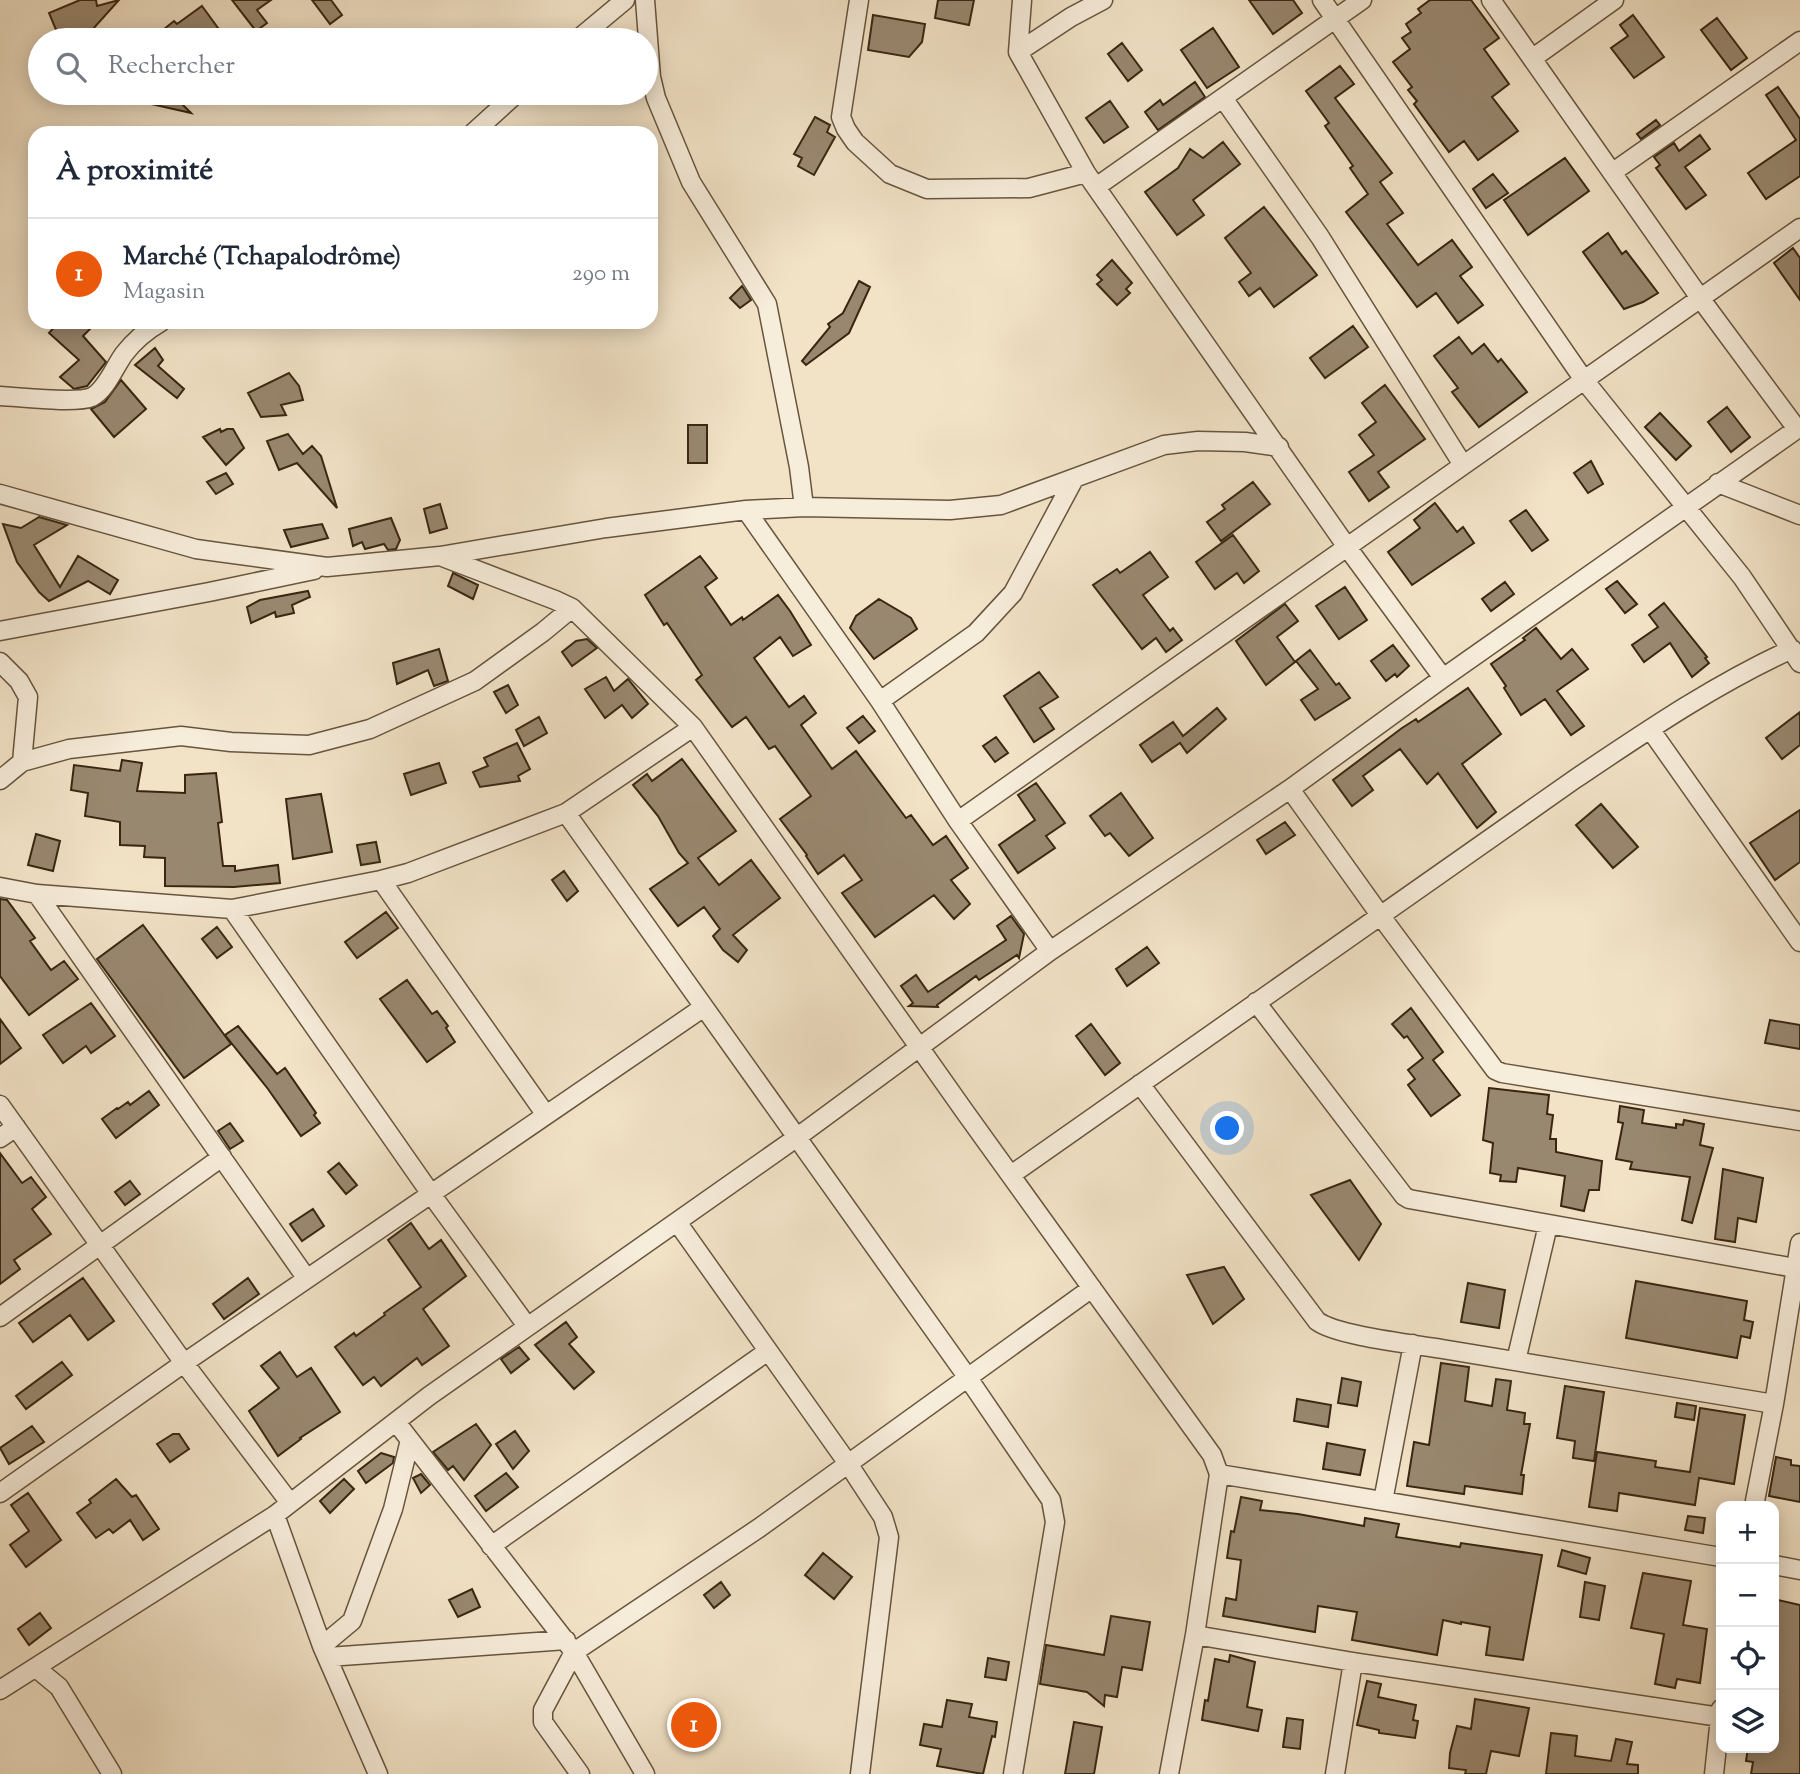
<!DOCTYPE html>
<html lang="fr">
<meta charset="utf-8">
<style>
:root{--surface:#fff;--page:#f6f6f7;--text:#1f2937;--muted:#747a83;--line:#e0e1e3;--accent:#ea580c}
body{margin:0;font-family:"Sorts Mill Goudy",serif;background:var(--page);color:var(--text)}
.controls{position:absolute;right:21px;bottom:21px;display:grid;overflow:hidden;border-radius:14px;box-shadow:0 4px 18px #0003}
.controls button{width:63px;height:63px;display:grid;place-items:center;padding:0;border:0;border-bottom:2px solid var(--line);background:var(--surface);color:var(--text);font:35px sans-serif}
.you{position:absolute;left:1228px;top:1129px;width:24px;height:24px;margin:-18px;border:5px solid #fff;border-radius:50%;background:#1a73e8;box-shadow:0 0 0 10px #1a73e833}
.badge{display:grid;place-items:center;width:46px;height:46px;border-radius:50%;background:var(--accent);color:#fff;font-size:23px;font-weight:700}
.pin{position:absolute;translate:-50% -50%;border:4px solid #fff;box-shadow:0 2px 7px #0006}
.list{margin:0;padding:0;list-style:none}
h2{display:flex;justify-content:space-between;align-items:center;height:91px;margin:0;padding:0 28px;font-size:30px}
h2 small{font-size:23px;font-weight:400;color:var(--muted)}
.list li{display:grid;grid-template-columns:46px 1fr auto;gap:21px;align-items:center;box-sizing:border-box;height:112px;padding:0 28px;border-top:2px solid var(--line)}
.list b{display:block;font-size:26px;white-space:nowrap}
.list p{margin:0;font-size:23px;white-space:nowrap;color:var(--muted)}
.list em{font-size:23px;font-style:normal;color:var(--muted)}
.icon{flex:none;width:38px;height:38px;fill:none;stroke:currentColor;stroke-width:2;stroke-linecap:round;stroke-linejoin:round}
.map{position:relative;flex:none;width:1800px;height:1774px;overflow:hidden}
.search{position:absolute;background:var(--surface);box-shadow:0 4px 18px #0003;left:28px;top:28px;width:630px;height:77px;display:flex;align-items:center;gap:18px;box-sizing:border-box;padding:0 24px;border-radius:38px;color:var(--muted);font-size:26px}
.panel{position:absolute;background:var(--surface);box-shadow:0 4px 18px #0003;left:28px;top:126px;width:630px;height:203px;border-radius:21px}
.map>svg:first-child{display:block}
</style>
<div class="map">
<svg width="1800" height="1774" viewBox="0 0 1800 1774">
<rect width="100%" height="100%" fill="#f2e3c7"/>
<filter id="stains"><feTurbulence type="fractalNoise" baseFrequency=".00286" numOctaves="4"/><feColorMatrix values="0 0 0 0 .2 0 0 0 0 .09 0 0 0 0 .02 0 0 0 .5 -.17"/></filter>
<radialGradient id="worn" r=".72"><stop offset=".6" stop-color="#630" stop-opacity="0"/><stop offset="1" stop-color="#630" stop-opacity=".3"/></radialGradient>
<path fill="#998870" stroke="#392611" stroke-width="2" d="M80 0H96L97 6 119 0 83 40 73 31 59 37 49 13Z
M232 0H271L257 10 267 23 256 31Z
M312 0H331L342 15 330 24Z
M938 0H974L969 25 935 18Z
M1249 0H1293L1302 13 1273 34Z
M1430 0H1471L1499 38 1484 49 1509 84 1492 97 1518 131 1478 160 1464 141 1449 152 1414 104 1417 101 1408 90 1412 87 1393 62 1410 49 1402 38 1411 32 1406 24 1421 13 1418 9Z
M202 6 218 28 201 40H155L165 33 163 30 174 21 177 24Z
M873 15 925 24 922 42 909 57 868 50Z
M1633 15 1664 57 1634 78 1611 48 1628 36 1620 25Z
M1717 18 1747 58 1731 70 1701 30Z
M1213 28 1239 67 1207 88 1181 50Z
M1122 43 1142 70 1128 81 1108 54Z
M1340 66 1354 84 1335 98 1392 173 1380 182 1403 213 1387 224 1418 265 1452 240 1472 267 1460 276 1483 305 1458 323 1436 293 1417 307 1346 212 1368 194 1350 168 1353 166 1325 126 1329 123 1306 91Z
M1195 82 1205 97 1158 130 1145 112 1160 100 1163 105Z
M1778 87 1800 119V176L1766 199 1748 173 1796 140 1766 95Z
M130 93H171L191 113 129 99Z
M1110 101 1128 127 1104 143 1086 118Z
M815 117 830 125 827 132 835 137 814 175 798 166 802 158 794 154Z
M1656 120 1660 125 1641 139 1637 134Z
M1700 135 1710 149 1685 167 1706 195 1686 209 1656 168 1660 165 1654 157 1674 143 1679 151Z
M1223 142 1240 164 1193 200 1204 215 1177 235 1145 192 1178 168 1190 149 1203 158Z
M1565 158 1589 191 1528 235 1504 200Z
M1493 174 1508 193 1486 208 1473 189Z
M1264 207 1317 275 1274 307 1260 288 1249 296 1239 282 1251 273 1225 238Z
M1608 233 1622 254 1626 251 1658 293 1643 302 1624 309 1583 252Z
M1793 248 1800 258V300L1774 263Z
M1112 260 1132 283 1126 289 1130 293 1117 305 1097 284 1102 280 1097 275Z
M859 281 870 287 849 333 806 365 802 361 830 327 828 324 843 313Z
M742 286 751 300 740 308 730 298Z
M59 322H97L83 336 106 362 87 386 74 389 60 377 79 360 49 333Z
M1353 326 1368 347 1325 378 1310 358Z
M1459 337 1472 354 1484 344 1498 362 1501 359 1527 392 1479 427 1452 392 1458 388 1434 356Z
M155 348 163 360 158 366 184 389 177 398 135 365Z
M289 373 299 386 303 400 281 405 286 415 261 417 248 393Z
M121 380 146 409 114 437 91 409 105 402Z
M1385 385 1425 439 1378 472 1389 487 1369 501 1349 472 1374 455 1359 435 1376 422 1362 403Z
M1727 407 1750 437 1731 452 1708 422Z
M1660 413 1691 446 1676 460 1645 427Z
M688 425H707V463H688Z
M220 429 221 432 227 429H233L244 448 226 465 203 437Z
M288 434 303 454 312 446 321 456 337 508 297 463 279 470 267 441Z
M1591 461 1603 484 1588 493 1574 473Z
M226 473 233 484 216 494 207 482Z
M1253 482 1270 504 1221 541 1207 522 1225 509 1222 505Z
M1435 503 1457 532 1463 527 1474 543 1412 585 1388 552 1420 528 1414 520Z
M440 504 447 528 430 533 424 509Z
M1526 510 1548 540 1532 551 1510 521Z
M39 517 67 525 34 545 60 587 78 556 118 580 110 594 88 581 49 601 39 592 17 562 3 524 21 528Z
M391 518 400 540 396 549 388 550 384 544 365 549 362 542 353 546 349 529Z
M322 524 328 538 291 547 284 530Z
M1233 535 1259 571 1244 583 1237 573 1215 589 1196 562Z
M1150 552 1168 577 1143 595 1170 631 1173 628 1182 640 1166 652 1156 638 1142 649 1093 585 1117 569 1120 573Z
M700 556 717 578 705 587 731 625 742 617 743 620 778 595 790 611 811 645 793 656 780 637 754 658 789 707 804 696 816 713 801 725 832 769 856 751 906 818 911 815 933 845 946 836 968 868 951 880 970 904 954 919 934 895 875 937 842 893 862 880 844 855 818 874 806 856 807 855 780 819 811 796 775 746 769 749 746 717 732 727 696 680 702 675 667 623 664 625 645 595Z
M453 573 478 585 473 599 448 586Z
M1617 581 1637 604 1625 613 1606 589Z
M1505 582 1514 594 1491 611 1482 599Z
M1345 587 1367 620 1339 639 1316 606Z
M308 591 310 597 292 605 294 613 276 617 275 612 251 623 247 607 260 600Z
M879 599 911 618 917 629 874 659 850 628 856 616Z
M1664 603 1707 657 1705 658 1709 663 1692 677 1670 643 1644 662 1632 645 1658 627 1649 615Z
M1285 604 1298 621 1277 637 1295 662 1266 685 1236 641Z
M1536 628 1561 659 1572 649 1588 669 1557 691 1584 726 1571 735 1545 699 1521 715 1504 688 1506 686 1491 664 1525 640 1523 638Z
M587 639 597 648 572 666 562 652 576 641Z
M1393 645 1409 666 1397 677 1395 674 1386 681 1371 661Z
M439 649 448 681 434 686 428 670 397 684 393 663Z
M1310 650 1336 685 1339 683 1350 698 1315 720 1301 700 1318 689 1296 661Z
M1039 672 1058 697 1040 708 1054 729 1034 742 1004 696Z
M606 677 614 691 628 679 648 704 632 718 622 705 605 718 585 689Z
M508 685 518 705 506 713 494 692Z
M1468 688 1501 734 1462 764 1496 812 1477 828 1438 773 1427 784 1400 749 1363 776 1373 790 1352 806 1333 780 1402 728 1416 719 1418 722Z
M1217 708 1226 719 1187 753 1180 743 1152 762 1140 745 1173 722 1183 736Z
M1800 712V745L1782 759 1766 738Z
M863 716 875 731 859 743 847 728Z
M539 717 547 733 524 746 516 730Z
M996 737 1008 753 995 762 983 746Z
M517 743 530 769 518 776 520 781 480 787 473 772 488 766 484 758Z
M682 759 736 831 698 858 719 885 751 860 780 898 733 935 747 950 738 962 723 950 713 936 720 929 704 907 678 926 650 889 688 863 679 853 658 816 633 785 647 774 652 781Z
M122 760 142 763 137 791 185 793V775L216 773 222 822 218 823 223 866H235V871L278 865 280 883 234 887 165 886V858L144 857 145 846 120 845V822L85 816 88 793 71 790 74 765 120 771Z
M439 763 446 783 411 795 404 774Z
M1036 783 1065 823 1046 836 1055 848 1018 873 999 845 1035 820 1018 795Z
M1121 793 1153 838 1129 856 1110 833 1105 836 1090 816Z
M321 794 332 852 293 859 286 799Z
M1601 804 1638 847 1613 868 1576 825Z
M1800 810V862L1775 880 1750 843Z
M1285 822 1295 835 1266 854 1257 840Z
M36 834 60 841 53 871 28 865Z
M376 842 380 862 361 865 357 845Z
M564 871 578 891 567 901 552 880Z
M0 899 7 900 35 938 30 941 51 970 64 961 78 979 29 1015 0 976Z
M386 912 398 928 357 958 345 942Z
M1011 916 1024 934 1019 958 1017 955 979 980 976 976 937 1005 938 1007 909 1006 913 1003 901 986 916 975 928 992 1006 940 997 926Z
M143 925 231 1044 184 1078 97 959Z
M217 927 232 947 217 958 202 939Z
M1147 947 1159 963 1127 986 1116 969Z
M407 980 432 1014 437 1011 448 1026 446 1028 455 1042 427 1062 380 999Z
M91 1003 115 1036 91 1053 86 1046 63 1063 43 1035Z
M1411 1008 1443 1052 1433 1060 1460 1095 1431 1116 1408 1085 1415 1079 1408 1070 1423 1058 1407 1036 1404 1038 1392 1024Z
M0 1019 21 1048 0 1064Z
M1770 1020 1800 1025V1049L1765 1043Z
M1091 1024 1120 1063 1105 1075 1076 1036Z
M238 1026 277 1074 285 1068 316 1113 314 1115 320 1123 301 1136 268 1089 225 1035Z
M1489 1088 1549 1095 1547 1114 1553 1115 1550 1139H1556V1152L1602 1161 1599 1190H1589L1584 1211 1561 1206 1565 1176 1518 1168 1516 1182 1500 1181 1501 1175 1490 1173 1493 1143 1483 1140Z
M149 1091 159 1105 116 1138 102 1119 117 1108 118 1109 128 1102 130 1105Z
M1620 1106 1644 1110 1642 1123 1676 1128V1124L1683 1125 1684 1120 1704 1124 1700 1145 1713 1148 1692 1223 1682 1220 1690 1177 1630 1169 1632 1162 1616 1159 1623 1123 1618 1122Z
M230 1123 243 1141 230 1149 218 1131Z
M0 1153 22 1183 31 1177 46 1197 32 1209 51 1234 14 1260 20 1269 0 1284Z
M339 1163 357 1185 346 1194 328 1172Z
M1723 1169 1763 1178 1756 1222 1738 1218 1735 1242 1715 1239Z
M1350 1180 1381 1224 1359 1260 1311 1195Z
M130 1181 140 1194 125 1205 115 1192Z
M313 1209 324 1226 302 1241 290 1224Z
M411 1223 429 1249 441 1240 466 1276 423 1309 449 1346 422 1365 417 1358 381 1386 374 1377 363 1385 335 1347 354 1333 356 1336 385 1315 384 1313 421 1287 388 1240Z
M1224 1267 1244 1299 1213 1324 1187 1275Z
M83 1278 114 1321 88 1340 70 1315 33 1342 19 1323Z
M248 1278 259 1294 224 1319 213 1304Z
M1636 1281 1747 1301 1744 1320 1753 1322 1750 1338 1741 1336 1737 1358 1626 1338Z
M1468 1283 1505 1290 1499 1328 1461 1322Z
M566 1322 577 1337 569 1344 594 1372 574 1389 535 1345Z
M519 1347 529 1359 511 1373 501 1359Z
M280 1352 297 1377 311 1368 340 1412 300 1438 301 1439 278 1456 249 1411 279 1388 261 1366Z
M62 1362 72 1375 26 1409 16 1396Z
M1441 1363 1469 1367 1465 1401 1492 1406 1496 1379 1511 1381 1507 1410 1525 1413 1524 1424H1530L1521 1475H1524L1522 1494 1465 1486 1464 1494 1407 1486 1414 1442 1429 1445Z
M1342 1378 1361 1382 1357 1406 1338 1403Z
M1565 1386 1604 1392 1594 1461 1573 1458 1575 1441 1557 1438Z
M1297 1399 1331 1405 1328 1427 1294 1421Z
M1677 1403 1696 1406 1694 1420 1675 1417Z
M1700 1408 1745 1415 1734 1484 1699 1478 1695 1505 1619 1493 1617 1511 1589 1507 1597 1452 1656 1461 1655 1467 1690 1472Z
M476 1424 491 1445 464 1480 453 1466 448 1470 433 1452Z
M32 1426 44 1442 9 1464 0 1448Z
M515 1431 529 1451 513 1469 496 1444Z
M173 1434H179L189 1449 170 1462 157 1444Z
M1327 1443 1365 1450 1360 1475 1323 1469Z
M381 1453 394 1457 393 1463 366 1483 358 1471Z
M1776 1457 1791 1460V1465L1800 1466V1502L1769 1496Z
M506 1473 518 1487 486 1511 475 1496Z
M421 1474 430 1485 421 1493 413 1478Z
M116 1479 132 1497 136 1495 159 1529 143 1540 130 1520 113 1533 109 1529 96 1538 77 1513 91 1503 89 1500Z
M344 1479 354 1489 330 1513 320 1501Z
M28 1493 61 1540 26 1567 10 1545 29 1531 11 1505Z
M1241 1497 1262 1501 1260 1510 1298 1514 1364 1526 1365 1518 1399 1524 1396 1537 1460 1547 1461 1543 1542 1555 1523 1660 1486 1655 1490 1627 1461 1622V1624L1443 1620 1437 1655 1352 1640 1357 1612 1318 1606 1315 1632 1223 1616 1226 1598 1236 1600 1241 1560 1227 1558 1231 1531 1234 1532Z
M1688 1516 1705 1518 1703 1533 1685 1530Z
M1562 1550 1590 1558 1586 1574 1558 1566Z
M823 1553 852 1577 834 1599 805 1575Z
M1643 1573 1691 1581 1683 1625 1707 1629 1700 1683 1677 1679 1675 1688 1655 1684 1664 1634 1631 1628Z
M721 1582 730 1595 714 1608 704 1595Z
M1585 1582 1605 1586 1599 1620 1580 1617Z
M472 1589 480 1607 458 1617 449 1600Z
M1774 1599 1800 1605V1774H1751L1753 1762 1746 1761 1748 1748H1774Z
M40 1613 51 1628 29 1645 18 1629Z
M1111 1616 1150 1622 1142 1670 1122 1667 1117 1697 1105 1695 1104 1706 1087 1692 1040 1684 1046 1645 1104 1655Z
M1230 1655 1255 1662 1247 1707 1262 1710 1258 1731 1202 1720 1205 1700 1208 1701 1215 1659 1229 1662Z
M988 1658 1009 1662 1006 1680 985 1677Z
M1367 1681 1381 1684 1378 1697 1416 1705 1413 1720 1418 1721 1415 1738 1379 1733V1730L1357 1725Z
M1475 1699 1529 1708 1519 1756 1491 1751 1486 1774H1465L1466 1770 1449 1768 1450 1753 1457 1726 1471 1729Z
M947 1700 972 1704 969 1717 997 1722 995 1737 992 1736 983 1774 937 1766 941 1749 920 1745 924 1724 942 1727Z
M1287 1718 1303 1720 1300 1749 1283 1747Z
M1074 1722 1102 1727 1094 1774H1065Z
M1551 1733 1577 1736 1575 1756 1611 1761 1616 1739 1632 1742 1627 1764 1638 1765V1774H1546Z"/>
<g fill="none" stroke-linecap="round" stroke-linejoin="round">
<defs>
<path id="minor" d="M645 0 651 77 656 98 691 182 767 304 799 467 804 507
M859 0 841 117 846 129 855 142 890 174 927 189 1029 188 1086 173
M1022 0 1018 52 1086 173 1347 547 1443 678
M1322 0 1584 380 1742 577 1800 663
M1491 0 1700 298 1797 429
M577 40 625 0
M1018 52 1071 17 1103 0
M1533 58 1614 0
M1223 98 1320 237 1463 465
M473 133 517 93
M1613 172 1800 41
M1096 187 1362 0
M0 396C21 397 75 404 92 397 106 390 115 366 124 354 134 341 147 330 161 322
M1718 483 1800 515
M0 494 196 549 327 567 440 556 606 528 746 510 804 507 950 510 1001 505 1164 445 1198 441 1245 442 1279 447
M746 510 880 701 958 821 1050 951
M440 556 555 600 572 608 693 727 965 1112 1212 1455 1219 1474 1195 1635 1169 1774
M0 631 209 592 314 570
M0 662 19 681 28 697 22 762
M880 701 976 633 1013 593 1074 479
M1650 729 1800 942
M0 780 22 762 69 749 181 736 231 742 309 745 370 729 475 681 543 632 572 608
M1290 789 1380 915 1495 1070 1502 1073 1800 1121
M566 813 968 1378 1051 1500 1055 1522 1013 1774
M958 821 1800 228
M381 880 546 1115
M0 887 37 894 232 909 381 880 408 873 566 813 693 727
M37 894 307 1279
M232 909 431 1194 527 1326
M1256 1002 1404 1196 1409 1199 1795 1268
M1140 1084 1317 1321C1337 1336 1413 1344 1442 1349 1553 1367 1663 1386 1774 1404
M0 1105 184 1363 290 1503
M0 1138 16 1127
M1011 1175 1575 779C1645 732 1715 684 1792 649
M677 1222 849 1465 883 1517 889 1537 860 1774
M0 1317 222 1157
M1516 1361 1548 1225
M396 1422 574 1652 645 1774
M1219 1474 1721 1557
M0 1493 184 1363 704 1007
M1383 1501 1413 1344
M1754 1506 1774 1404 1800 1243
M275 1515 322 1646 378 1774
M491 1546 768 1351
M1774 1565 1800 1570
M1195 1635 1353 1662 1720 1717
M322 1646 352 1621 393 1509 410 1440
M328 1657 566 1640
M36 1668 59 1687 112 1774
M0 1690 275 1515 429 1396 796 1138 1050 951 1290 789 1443 678 1800 427
M580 1774 543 1722V1710L574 1652 759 1528 1092 1288
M1335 1774 1353 1662
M1714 1774 1721 1709"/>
</defs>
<use href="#minor" stroke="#67553e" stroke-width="21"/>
<use href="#minor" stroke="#f7eddb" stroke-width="18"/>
</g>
<rect width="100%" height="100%" filter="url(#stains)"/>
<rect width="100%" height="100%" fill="url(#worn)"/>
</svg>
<div class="controls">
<button>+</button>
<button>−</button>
<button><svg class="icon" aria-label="locate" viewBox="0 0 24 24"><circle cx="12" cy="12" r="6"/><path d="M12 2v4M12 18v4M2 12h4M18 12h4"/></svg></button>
<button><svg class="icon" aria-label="layers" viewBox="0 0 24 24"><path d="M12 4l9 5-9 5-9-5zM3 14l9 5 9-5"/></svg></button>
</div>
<div class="you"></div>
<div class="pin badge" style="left:694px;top:1725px">1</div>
<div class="search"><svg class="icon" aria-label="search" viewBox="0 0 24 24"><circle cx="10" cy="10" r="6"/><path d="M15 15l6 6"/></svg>Rechercher</div>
<section class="panel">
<h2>À proximité<small></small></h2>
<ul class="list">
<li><span class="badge">1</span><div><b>Marché (Tchapalodrôme)</b><p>Magasin</p></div><em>290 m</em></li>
</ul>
</section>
</div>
